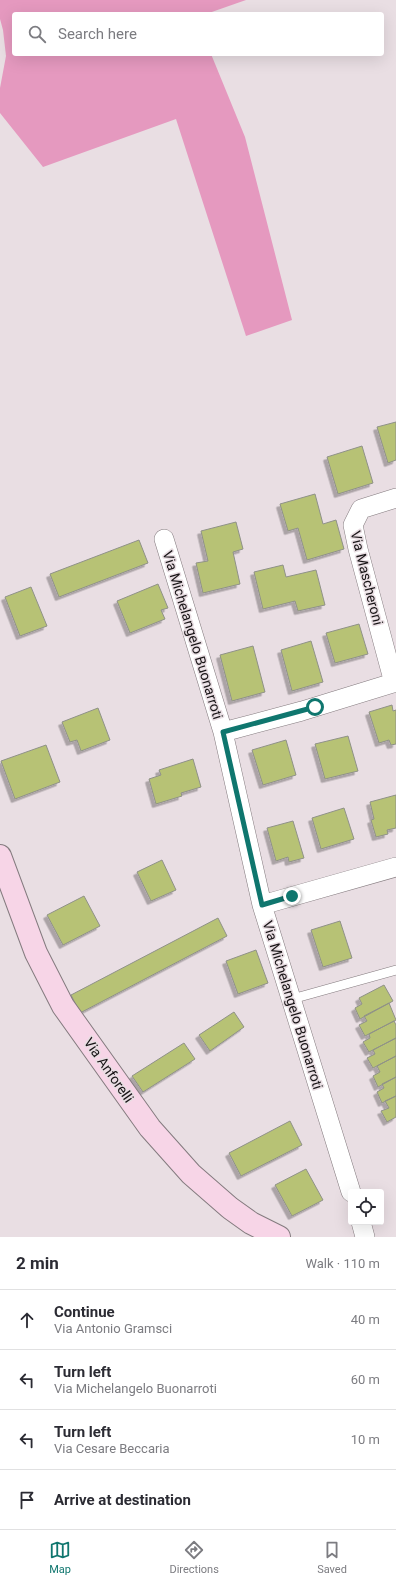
<!DOCTYPE html>
<meta charset="utf-8">
<style>
:root{--surface:#fff;--page:#f7f7f7;--text:#2b2b33;--muted:#7c7c81;--line:#e1e1e2;--accent:#0f766e}
body{margin:0;font-family:Roboto,sans-serif;background:var(--page);color:var(--text)}
.controls{position:absolute;right:12px;bottom:12px;display:grid;overflow:hidden;border-radius:4px;box-shadow:0 4px 16px #0002}
.controls button{width:36px;height:36px;display:grid;place-items:center;padding:0;border:0;border-bottom:1px solid var(--line);background:var(--surface);color:var(--text);font:20px sans-serif}
.stop{position:absolute;width:12px;height:12px;margin:-9px;border:3px solid #0f766e;border-radius:50%;background:#fff}
.stop.end{background:#0f766e;border-color:#fff;box-shadow:0 1px 4px #0008}
.list{margin:0;padding:0;list-style:none}
h2{display:flex;justify-content:space-between;align-items:center;height:52px;margin:0;padding:0 16px;font-size:17px}
h2 small{font-size:13px;font-weight:400;color:var(--muted)}
.list li{display:grid;grid-template-columns:26px 1fr auto;gap:12px;align-items:center;box-sizing:border-box;height:60px;padding:0 16px;border-top:1px solid var(--line)}
.list b{display:block;font-size:15px;white-space:nowrap}
.list p{margin:0;font-size:13px;white-space:nowrap;color:var(--muted)}
.list em{font-size:13px;font-style:normal;color:var(--muted)}
.icon{flex:none;width:22px;height:22px;fill:none;stroke:currentColor;stroke-width:2;stroke-linecap:round;stroke-linejoin:round}
.map{position:relative;flex:none;width:396px;height:1237px;overflow:hidden}
.search{position:absolute;background:var(--surface);box-shadow:0 4px 16px #0002;left:12px;right:12px;top:12px;height:44px;display:flex;align-items:center;gap:10px;box-sizing:border-box;padding:0 14px;border-radius:4px;color:var(--muted);font-size:15px}
.sheet{height:292px;background:var(--surface)}
nav{display:flex;justify-content:space-around;align-items:center;box-sizing:border-box;height:56px;border-top:1px solid var(--line);background:var(--surface);font-size:11px;color:var(--muted)}
nav a{display:grid;justify-items:center;gap:2px}
nav .on{color:var(--accent)}
.map>svg:first-child{display:block}
</style>
<div class="map">
<svg width="396" height="1237" viewBox="0 0 396 1237">
<defs>
<filter id="shadow"><feDropShadow dx="-3.5" dy="3.5" stdDeviation="0" flood-color="#0004"/></filter>
</defs>
<rect width="100%" height="100%" fill="#e9dee3"/>
<path fill="#e599bf" d="M0 0H246L206 14H14V54H211L245 137 292 320 246 336 176 119 43 167 0 113V88L6 56 3 30 0 19Z"/>
<path fill="#b7c275" stroke="#8f9188" filter="url(#shadow)" d="M396 422V460L388 463 377 427Z
M362 446 373 483 338 494 327 457Z
M315 494 323 524 336 520 344 549 307 560 298 528 288 531 280 504Z
M236 522 243 549 233 552 240 584 203 593 196 563 208 561 201 531Z
M139 540 148 563 59 597 50 574Z
M283 565 286 577 316 570 325 605 298 611 295 601 263 609 254 572Z
M158 584 168 608 161 610 165 619 130 633 117 601Z
M31 587 47 626 20 636 5 597Z
M359 624 368 654 335 663 326 633Z
M311 641 323 682 292 691 281 650Z
M253 646 265 692 232 701 220 655Z
M392 705 393 711 396 710V744L391 745 389 740 379 743 369 712Z
M98 708 110 740 81 751 77 740 70 742 62 722Z
M348 736 358 771 325 779 315 744Z
M286 740 296 775 263 785 252 750Z
M46 745 60 782 15 799 1 761Z
M193 759 201 787 181 793 182 796 156 804 149 779 161 775 159 770Z
M396 795V828L387 830 388 834 376 837 371 820 374 819 370 802Z
M344 808 354 839 321 849 312 818Z
M293 821 304 858 289 862 288 857 276 861 267 828Z
M162 860 176 890 151 901 137 872Z
M84 896 100 926 63 945 47 915Z
M218 918 227 936 80 1013 71 995Z
M340 921 352 958 323 967 311 930Z
M256 950 268 983 238 994 226 961Z
M384 985 393 1001 360 1019 355 1008 362 1004 359 998Z
M389 1003 396 1020 365 1036 359 1025 367 1021 364 1016Z
M234 1012 244 1027 210 1051 199 1035Z
M394 1021 396 1025V1038L369 1052 363 1042 370 1038 369 1034Z
M396 1038V1056L373 1068 367 1058 375 1054 373 1050Z
M184 1043 195 1059 143 1092 132 1076Z
M396 1056V1077L378 1087 373 1076 380 1072 377 1066Z
M396 1077V1096L382 1103 377 1092 384 1088 382 1084Z
M396 1096V1117L387 1122 381 1111 389 1108 385 1101Z
M290 1121 302 1145 241 1176 229 1153Z
M306 1169 323 1200 292 1216 275 1185Z"/>
<g fill="none" stroke-linecap="round" stroke-linejoin="round">
<defs>
<path id="lane" d="M292 999 396 970"/>
<path id="street" d="M164 539 223 732 262 905 351 1192
M394 683 358 549 353 525 361 509 396 498
M223 732 302 711 396 682
M262 905 396 867
M361 1222 365 1237"/>
<path id="secondary" d="M0 856 36 953 63 1006 150 1128 191 1174 230 1208 251 1223 279 1237"/>
</defs>
<use href="#lane" stroke="#847b7f" stroke-width="10"/>
<use href="#street" stroke="#847b7f" stroke-width="20"/>
<use href="#secondary" stroke="#847b7f" stroke-width="24"/>
<use href="#lane" stroke="#fff" stroke-width="9"/>
<use href="#street" stroke="#fff" stroke-width="19"/>
<use href="#secondary" stroke="#f7d5e7" stroke-width="22"/>
</g>
<g fill="none" stroke-linecap="round" stroke-linejoin="round">
<path stroke="#0f766e" stroke-width="5" d="M292 896 262 905 223 732 315 707"/>
</g>
<g text-anchor="middle" dominant-baseline="central" stroke-width="3" stroke-linejoin="round" paint-order="stroke">
<g font-size="14" fill="#181416" stroke="#e9dee3">
<text transform="translate(367 578) rotate(76)">Via Mascheroni</text>
<text transform="translate(193 635) rotate(73)">Via Michelangelo Buonarroti</text>
<text transform="translate(293 1005) rotate(73)">Via Michelangelo Buonarroti</text>
<text transform="translate(109 1070) rotate(55)">Via Anforelli</text>
</g>
</g>
</svg>
<div class="controls">
<button><svg class="icon" aria-label="locate" viewBox="0 0 24 24"><circle cx="12" cy="12" r="6"/><path d="M12 2v4M12 18v4M2 12h4M18 12h4"/></svg></button>
</div>
<div class="stop" style="left:315px;top:707px"></div>
<div class="stop end" style="left:292px;top:896px"></div>
<div class="search"><svg class="icon" aria-label="search" viewBox="0 0 24 24"><circle cx="10" cy="10" r="6"/><path d="M15 15l6 6"/></svg>Search here</div>
</div>
<section class="sheet">
<h2>2 min<small>Walk · 110 m</small></h2>
<ul class="list">
<li><svg class="icon" aria-label="ahead" viewBox="0 0 24 24"><path d="M12 20V5M6 11l6-6 6 6"/></svg><div><b>Continue</b><p>Via Antonio Gramsci</p></div><em>40 m</em></li>
<li><svg class="icon" aria-label="left" viewBox="0 0 24 24"><path d="M17 20v-9H6M10 6l-5 5 5 5"/></svg><div><b>Turn left</b><p>Via Michelangelo Buonarroti</p></div><em>60 m</em></li>
<li><svg class="icon" aria-label="left" viewBox="0 0 24 24"><path d="M17 20v-9H6M10 6l-5 5 5 5"/></svg><div><b>Turn left</b><p>Via Cesare Beccaria</p></div><em>10 m</em></li>
<li><svg class="icon" aria-label="arrive" viewBox="0 0 24 24"><path d="M6 21V4h12l-3 4 3 4H6"/></svg><div><b>Arrive at destination</b></div></li>
</ul>
</section>
<nav>
<a class="on"><svg class="icon" aria-label="map" viewBox="0 0 24 24"><path d="M3 6l6-2 6 2 6-2v14l-6 2-6-2-6 2zM9 4v14M15 6v14"/></svg>Map</a>
<a><svg class="icon" aria-label="directions" viewBox="0 0 24 24"><path d="M12 3l9 9-9 9-9-9zM9 14v-3h6M13 9l2 2-2 2"/></svg>Directions</a>
<a><svg class="icon" aria-label="saved" viewBox="0 0 24 24"><path d="M7 4h10v16l-5-4-5 4z"/></svg>Saved</a>
</nav>
